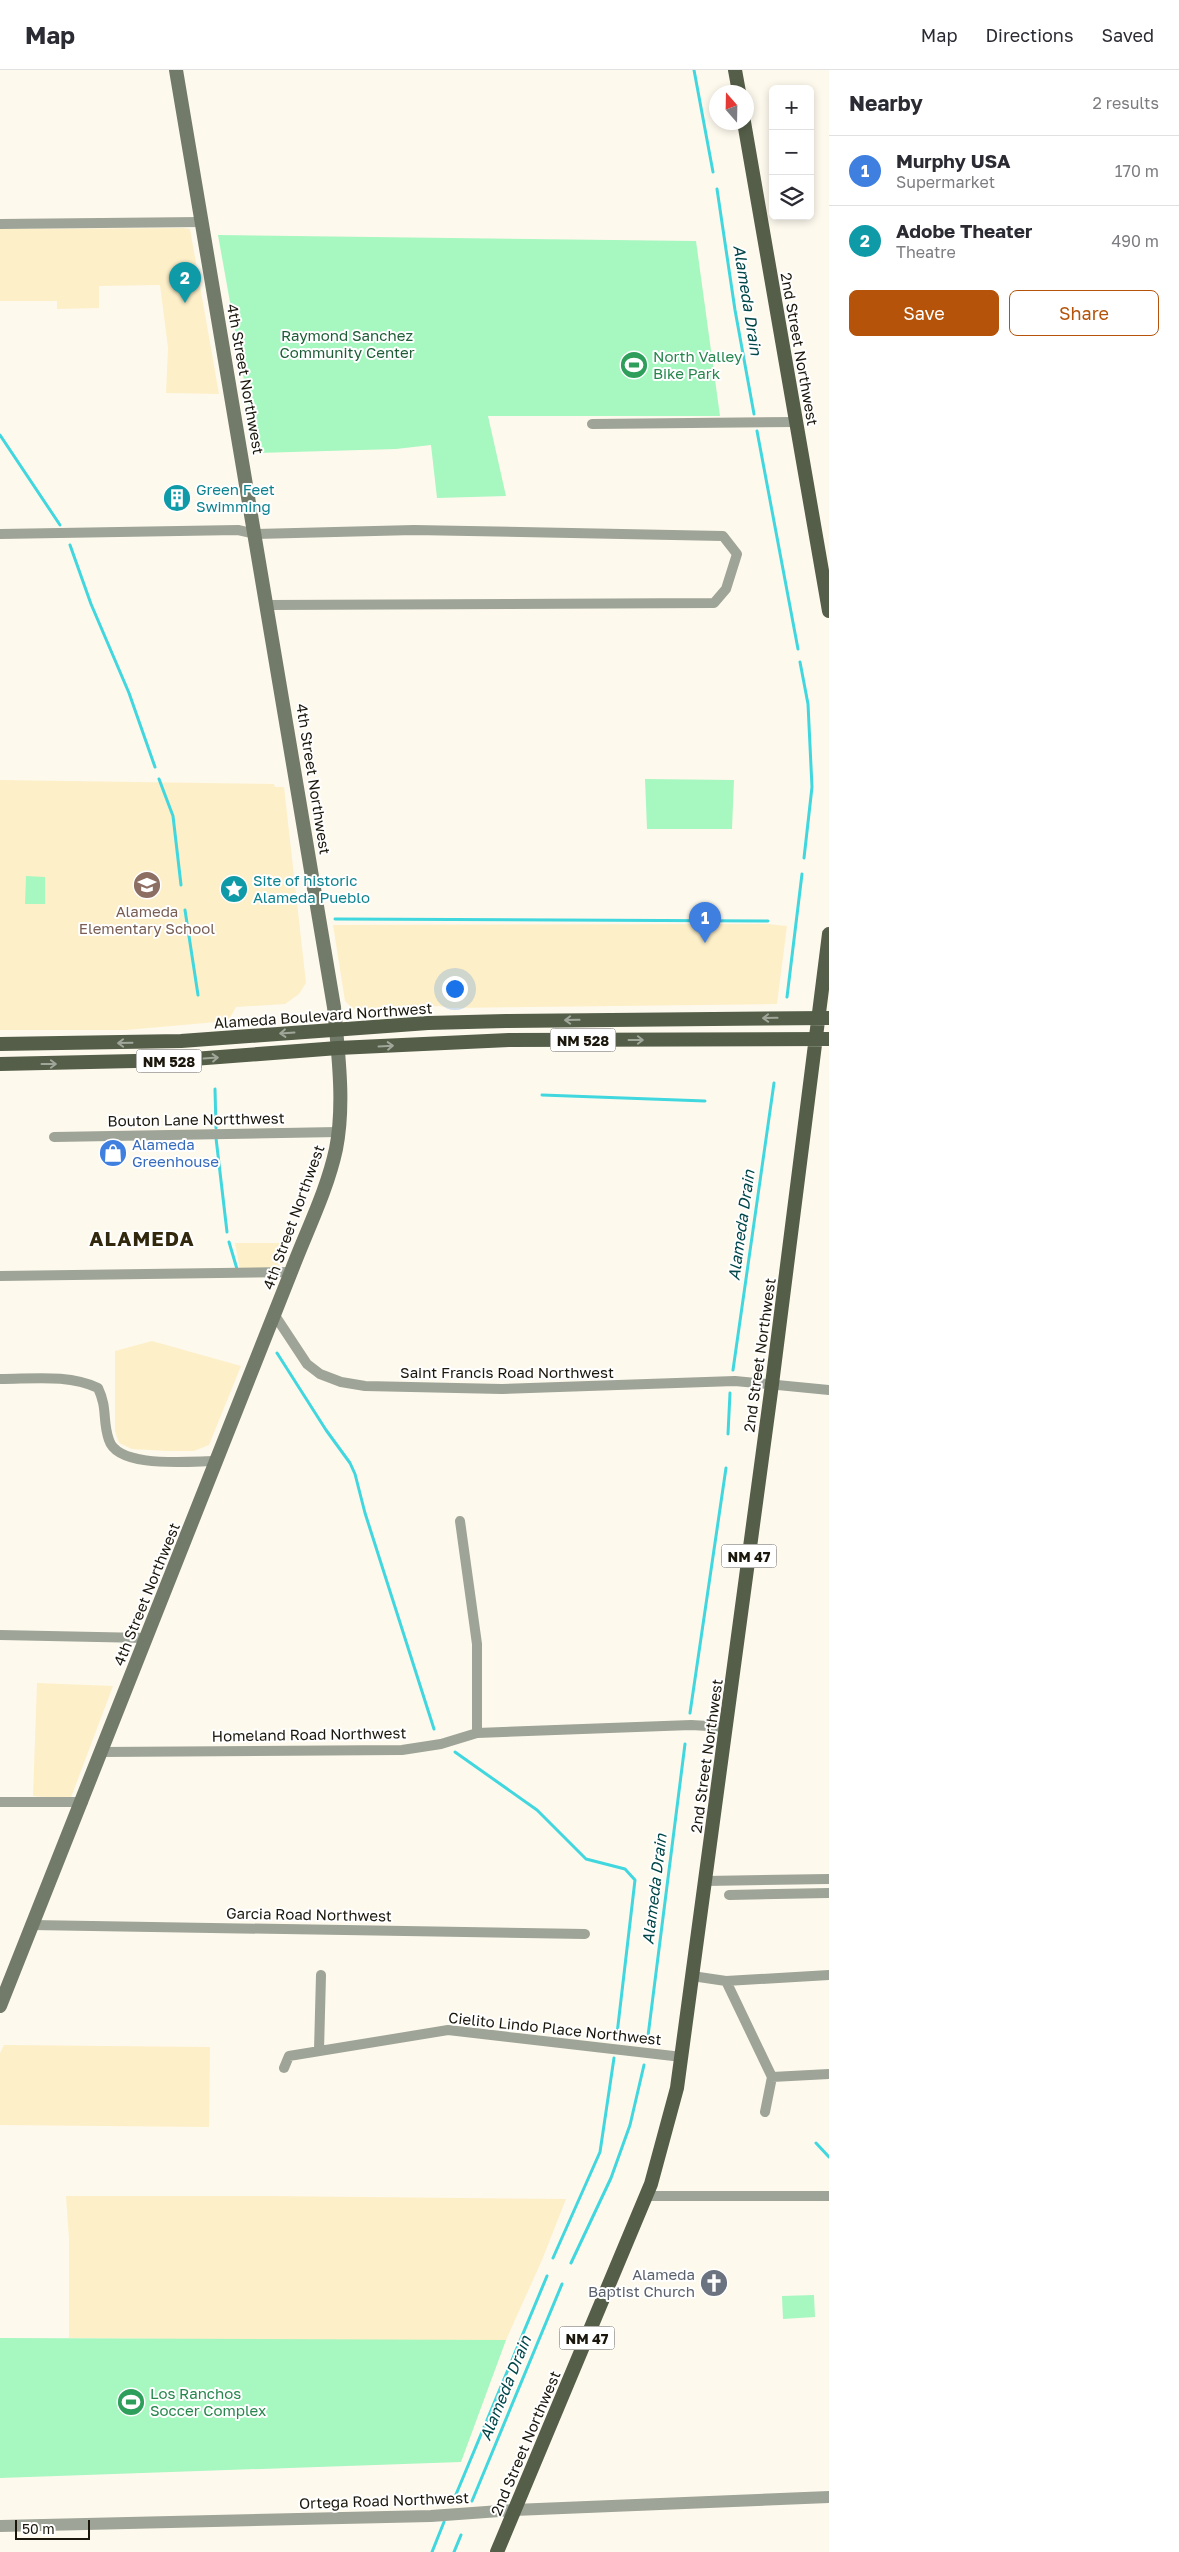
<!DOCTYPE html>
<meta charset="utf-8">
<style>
:root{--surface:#fff;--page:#f7f7f7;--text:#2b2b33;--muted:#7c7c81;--line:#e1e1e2;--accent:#b45309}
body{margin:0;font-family:"Golos Text",sans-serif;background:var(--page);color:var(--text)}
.controls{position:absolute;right:15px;top:15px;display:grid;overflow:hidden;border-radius:8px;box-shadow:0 2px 8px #0003}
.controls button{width:45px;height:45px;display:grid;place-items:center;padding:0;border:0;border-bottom:1px solid var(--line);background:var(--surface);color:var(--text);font:25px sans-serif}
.compass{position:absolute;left:709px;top:15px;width:45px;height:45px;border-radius:50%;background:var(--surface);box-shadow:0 2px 8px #0003;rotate:340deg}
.scale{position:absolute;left:15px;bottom:12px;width:75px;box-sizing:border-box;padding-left:5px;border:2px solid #1b170c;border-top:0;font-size:14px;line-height:18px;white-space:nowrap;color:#1b170c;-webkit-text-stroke:4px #fff;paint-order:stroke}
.you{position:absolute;left:454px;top:918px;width:18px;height:18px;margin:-12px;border:4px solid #fff;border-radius:50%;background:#1a73e8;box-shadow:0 0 0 8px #1a73e833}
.badge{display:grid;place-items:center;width:32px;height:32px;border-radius:50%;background:var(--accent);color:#fff;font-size:16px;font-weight:700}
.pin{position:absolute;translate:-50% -41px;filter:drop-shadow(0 1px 2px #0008)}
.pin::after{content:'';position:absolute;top:26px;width:18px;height:15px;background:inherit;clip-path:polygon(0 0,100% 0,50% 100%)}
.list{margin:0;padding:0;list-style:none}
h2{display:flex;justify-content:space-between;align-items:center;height:65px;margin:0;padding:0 20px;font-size:21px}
h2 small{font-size:16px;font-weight:400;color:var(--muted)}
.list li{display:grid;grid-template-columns:32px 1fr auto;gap:15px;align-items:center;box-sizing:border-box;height:70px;padding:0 20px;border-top:1px solid var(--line)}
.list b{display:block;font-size:19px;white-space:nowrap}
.list p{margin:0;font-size:16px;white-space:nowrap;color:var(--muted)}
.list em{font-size:16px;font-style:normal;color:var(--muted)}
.actions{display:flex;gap:10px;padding:15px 20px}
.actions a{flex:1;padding:11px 0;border:1px solid var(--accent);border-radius:8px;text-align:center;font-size:18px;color:var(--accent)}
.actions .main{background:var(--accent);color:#fff}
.icon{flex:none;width:28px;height:28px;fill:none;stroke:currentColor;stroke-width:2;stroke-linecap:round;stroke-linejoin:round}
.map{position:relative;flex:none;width:829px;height:2482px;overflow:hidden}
header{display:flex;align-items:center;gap:30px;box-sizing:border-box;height:70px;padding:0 25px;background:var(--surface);border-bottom:1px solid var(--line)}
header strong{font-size:24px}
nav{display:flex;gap:28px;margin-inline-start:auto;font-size:18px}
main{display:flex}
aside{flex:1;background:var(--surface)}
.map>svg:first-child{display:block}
</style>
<header>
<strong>Map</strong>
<nav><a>Map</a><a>Directions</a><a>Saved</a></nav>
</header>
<main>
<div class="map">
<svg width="829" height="2482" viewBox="0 0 829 2482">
<rect width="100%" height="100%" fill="#fef9ed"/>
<path fill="#fdefc8" d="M184 158 190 159 219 324 166 323 168 278 160 215 99 216V238L57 239V231H0V159Z
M0 710 274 714 275 717H284L306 913 299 924 285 934 236 937 228 951 126 960H0Z
M767 854 787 856 777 934 450 938 439 936 364 940 353 939 345 931 333 855Z
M235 1173H283L287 1175 278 1200H240Z
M152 1271 241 1296 209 1375 194 1381H168L132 1379 119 1373 115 1361V1281Z
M37 1613 113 1616 70 1730 33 1726Z
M4 1975 210 1977 209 2057 0 2055V1983Z
M66 2126H269L566 2129 542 2190 506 2270H269L69 2268V2169Z"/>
<path fill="#a7f7c0" d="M218 165 696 171 720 346H488L506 426 437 428 431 375 396 379 257 383Z
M645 709 734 710 732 759H647Z
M26 806 45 807V834H25Z
M814 2225 815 2247 783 2249 782 2226Z
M0 2268 506 2270 461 2392 0 2408Z"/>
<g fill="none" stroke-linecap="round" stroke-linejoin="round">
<path stroke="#41d7de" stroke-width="3" d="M694 0 713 102
M717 119 735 240 754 344
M757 361 798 579
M0 365 60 455
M70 475 91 534 129 623 155 697
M800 592 808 634 812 717 804 788
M159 709 173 746 181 815
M185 840 198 925
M335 849 768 851
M787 927 802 804
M215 1019 216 1058
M542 1025 705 1031
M216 1068 227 1162
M229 1172 237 1199
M277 1283 326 1360 350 1393 355 1404 365 1443 434 1659
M733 1300 774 1013
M728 1364 730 1323
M690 1643 726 1398
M455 1682 537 1740 586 1789 625 1799 635 1810 617 1964
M648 1966 685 1674
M816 2073 829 2087
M553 2188 600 2082 614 1988
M571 2193 611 2108 630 2055 644 1995
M472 2431 562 2214
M452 2434 547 2206
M432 2482 444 2452
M454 2482 461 2465"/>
<path stroke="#9ea497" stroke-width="10" d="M0 154 202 152
M592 354 796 352
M0 464 238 460 256 464 414 460 723 466 737 484 726 519 714 533 268 535
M54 1067 338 1062
M0 1206 291 1202
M274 1244 307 1294 320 1304 341 1312 365 1316 502 1319 735 1311 829 1320
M0 1309C33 1309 68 1304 98 1318 108 1339 102 1350 109 1370 118 1399 190 1391 216 1391
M460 1451 477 1574V1663
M0 1565 146 1568
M101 1682 402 1680 441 1674 477 1663 691 1655 726 1657
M0 1732H83
M705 1811 829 1809
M729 1825 829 1823
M32 1855 585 1864
M692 1906 726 1911 829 1905
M726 1911 772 2007 829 2004
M319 1980 321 1905
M284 1998 289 1986 448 1960 682 1987
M765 2042 772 2007
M646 2126H829"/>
<path stroke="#9ea497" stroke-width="12" d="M0 2456 431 2446 514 2440 829 2427"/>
<path stroke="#727b69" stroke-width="14" d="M0 1936 291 1202C306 1162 327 1121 336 1079 345 1034 338 983 334 937L176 0"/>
<path stroke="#545e48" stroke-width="14" d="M735 0 739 22
M744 52 829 541
M0 974 181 971 428 953 506 951 829 948
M0 994 180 990 338 978 509 970 829 969
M497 2482 651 2114 677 2018 772 1314 829 864"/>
</g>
<defs><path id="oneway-shaft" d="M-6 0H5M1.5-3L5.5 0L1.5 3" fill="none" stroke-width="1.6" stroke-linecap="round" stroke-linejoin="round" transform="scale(1.25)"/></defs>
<g stroke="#a1a69a">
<use href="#oneway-shaft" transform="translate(770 948) rotate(179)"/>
<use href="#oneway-shaft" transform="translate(572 950) rotate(179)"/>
<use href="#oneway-shaft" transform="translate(287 963) rotate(176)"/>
<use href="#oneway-shaft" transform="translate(636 970)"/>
<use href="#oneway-shaft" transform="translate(125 973) rotate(179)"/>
<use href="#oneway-shaft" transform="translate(386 976) rotate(-3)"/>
<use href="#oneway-shaft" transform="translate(211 988) rotate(-4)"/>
<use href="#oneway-shaft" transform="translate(49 994)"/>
</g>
<defs>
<symbol id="stadium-disc" viewBox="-11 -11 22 22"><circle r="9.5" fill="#2e9e5b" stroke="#fff"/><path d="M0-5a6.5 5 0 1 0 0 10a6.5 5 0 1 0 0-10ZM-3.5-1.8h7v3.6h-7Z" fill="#fff"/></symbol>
<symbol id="building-disc" viewBox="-11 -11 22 22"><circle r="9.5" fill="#0f9aa8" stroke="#fff"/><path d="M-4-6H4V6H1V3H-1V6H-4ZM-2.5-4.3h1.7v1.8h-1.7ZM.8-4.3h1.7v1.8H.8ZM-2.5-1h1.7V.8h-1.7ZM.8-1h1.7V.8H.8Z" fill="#fff"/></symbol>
<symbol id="school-disc" viewBox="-11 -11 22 22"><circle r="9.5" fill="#8d6e63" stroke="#fff"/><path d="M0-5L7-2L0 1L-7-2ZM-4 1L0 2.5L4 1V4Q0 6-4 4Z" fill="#fff"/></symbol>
<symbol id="sight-disc" viewBox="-11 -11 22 22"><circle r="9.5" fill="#0f9aa8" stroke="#fff"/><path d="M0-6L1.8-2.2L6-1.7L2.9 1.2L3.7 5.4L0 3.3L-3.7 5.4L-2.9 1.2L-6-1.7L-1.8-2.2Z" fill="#fff"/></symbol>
<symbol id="shop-disc" viewBox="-11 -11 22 22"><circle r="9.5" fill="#3f7fe0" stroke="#fff"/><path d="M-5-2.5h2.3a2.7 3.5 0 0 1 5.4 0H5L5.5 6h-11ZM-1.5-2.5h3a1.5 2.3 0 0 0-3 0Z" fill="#fff"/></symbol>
<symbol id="church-disc" viewBox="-11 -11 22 22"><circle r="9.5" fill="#6b7280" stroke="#fff"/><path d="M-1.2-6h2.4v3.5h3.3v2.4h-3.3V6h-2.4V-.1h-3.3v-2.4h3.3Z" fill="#fff"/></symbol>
</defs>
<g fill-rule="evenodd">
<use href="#stadium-disc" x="618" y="279" width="32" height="32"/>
<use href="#building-disc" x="161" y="412" width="32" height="32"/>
<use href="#school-disc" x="131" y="799" width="32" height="32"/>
<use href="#sight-disc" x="218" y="803" width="32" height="32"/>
<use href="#shop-disc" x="97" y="1067" width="32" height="32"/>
<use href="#church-disc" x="698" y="2197" width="32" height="32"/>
<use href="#stadium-disc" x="115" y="2316" width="32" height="32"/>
</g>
<g text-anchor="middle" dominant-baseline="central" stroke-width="4" stroke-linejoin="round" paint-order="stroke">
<g fill="#fff" stroke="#5f5d55" stroke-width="1">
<rect x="550.5" y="958.5" width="65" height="23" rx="4"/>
<rect x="136.5" y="979.5" width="65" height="23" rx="4"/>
<rect x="721.5" y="1474.5" width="55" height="23" rx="4"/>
<rect x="559.5" y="2256.5" width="55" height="23" rx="4"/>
</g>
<g font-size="14" font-weight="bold" fill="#1b170c">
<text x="583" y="970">NM 528</text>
<text x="169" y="991">NM 528</text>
<text x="749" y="1486">NM 47</text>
<text x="587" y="2268">NM 47</text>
</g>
<g font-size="15" fill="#1d5e37" stroke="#fff">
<text x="347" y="265">Raymond Sanchez<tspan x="347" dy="17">Community Center</tspan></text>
</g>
<g font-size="15" fill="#1b170c" stroke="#fff">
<text transform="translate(800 279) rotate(80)">2nd Street Northwest</text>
<text transform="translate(246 309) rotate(80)">4th Street Northwest</text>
<text transform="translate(314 709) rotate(81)">4th Street Northwest</text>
<text transform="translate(323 945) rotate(-4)">Alameda Boulevard Northwest</text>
<text transform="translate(196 1049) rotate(-1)">Bouton Lane Nortthwest</text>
<text transform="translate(293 1147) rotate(-70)">4th Street Northwest</text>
<text transform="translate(759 1285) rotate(-82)">2nd Street Northwest</text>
<text x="507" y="1302">Saint Francis Road Northwest</text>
<text transform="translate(146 1524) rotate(-68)">4th Street Northwest</text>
<text transform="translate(309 1664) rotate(-1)">Homeland Road Northwest</text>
<text transform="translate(706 1686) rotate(-82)">2nd Street Northwest</text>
<text transform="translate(309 1844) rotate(1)">Garcia Road Northwest</text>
<text transform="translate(555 1958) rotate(6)">Cielito Lindo Place Northwest</text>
<text transform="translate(525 2373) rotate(-67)">2nd Street Northwest</text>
<text transform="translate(384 2430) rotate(-2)">Ortega Road Northwest</text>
</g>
<g font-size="15" fill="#27864d" stroke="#fff" text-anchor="start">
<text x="653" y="286">North Valley<tspan x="653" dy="17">Bike Park</tspan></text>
<text x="150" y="2323">Los Ranchos<tspan x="150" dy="17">Soccer Complex</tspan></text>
</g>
<g font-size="15" fill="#0d838f" stroke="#fff" text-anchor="start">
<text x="196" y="419">Green Feet<tspan x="196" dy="17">Swimming</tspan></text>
<text x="253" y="810">Site of historic<tspan x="253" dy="17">Alameda Pueblo</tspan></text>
</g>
<g font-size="15" fill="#785e54" stroke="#fff">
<text x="147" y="841">Alameda<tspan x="147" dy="17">Elementary School</tspan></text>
</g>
<g font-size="15" fill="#366cbe" stroke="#fff" text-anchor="start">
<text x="132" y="1074">Alameda<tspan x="132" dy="17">Greenhouse</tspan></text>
</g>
<g font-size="15" fill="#5b616d" stroke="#fff" text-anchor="end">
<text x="695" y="2204">Alameda<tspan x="695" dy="17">Baptist Church</tspan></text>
</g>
<g font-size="16" font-style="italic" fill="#01474a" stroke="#fff">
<text transform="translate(748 230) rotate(81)">Alameda Drain</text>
<text transform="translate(741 1155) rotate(-82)">Alameda Drain</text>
<text transform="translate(654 1819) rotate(-83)">Alameda Drain</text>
<text transform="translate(505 2318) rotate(-68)">Alameda Drain</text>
</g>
<g font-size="20" font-weight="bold" letter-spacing="1" fill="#31280e" stroke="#fff">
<text x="142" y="1168">ALAMEDA</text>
</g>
</g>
</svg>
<div class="controls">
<button>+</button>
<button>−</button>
<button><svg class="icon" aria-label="layers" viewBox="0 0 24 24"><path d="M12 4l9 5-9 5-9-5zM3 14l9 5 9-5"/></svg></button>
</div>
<svg class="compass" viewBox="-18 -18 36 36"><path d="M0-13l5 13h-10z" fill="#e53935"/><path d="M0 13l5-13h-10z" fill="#7c7c81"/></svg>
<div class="scale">50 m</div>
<div class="you"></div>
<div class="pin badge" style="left:705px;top:873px;background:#3f7fe0">1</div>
<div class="pin badge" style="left:185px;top:233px;background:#0f9aa8">2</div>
</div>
<aside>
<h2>Nearby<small>2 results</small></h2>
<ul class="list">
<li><span class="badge" style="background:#3f7fe0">1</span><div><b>Murphy USA</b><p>Supermarket</p></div><em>170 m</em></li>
<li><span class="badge" style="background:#0f9aa8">2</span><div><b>Adobe Theater</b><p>Theatre</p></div><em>490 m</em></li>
</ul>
<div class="actions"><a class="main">Save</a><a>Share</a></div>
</aside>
</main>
